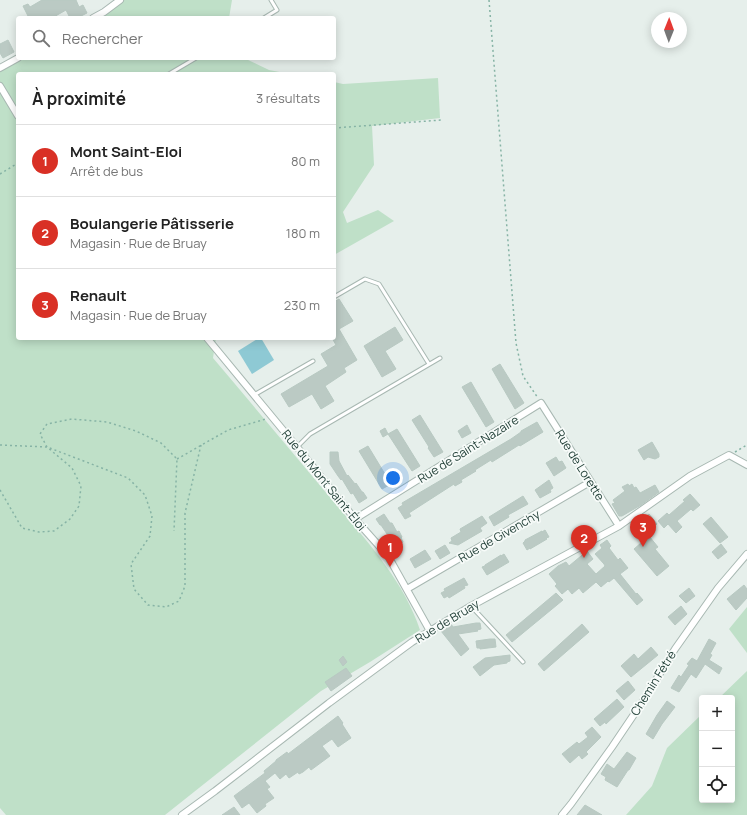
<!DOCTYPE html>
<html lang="fr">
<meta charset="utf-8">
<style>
:root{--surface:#fff;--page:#f6f6f6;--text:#222;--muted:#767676;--line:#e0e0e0;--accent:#d93025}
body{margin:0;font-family:Manrope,sans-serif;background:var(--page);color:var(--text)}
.controls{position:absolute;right:12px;bottom:12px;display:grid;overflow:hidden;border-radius:4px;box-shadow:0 2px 10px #0003}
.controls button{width:36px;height:36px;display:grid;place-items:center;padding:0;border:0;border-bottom:1px solid var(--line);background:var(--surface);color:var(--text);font:20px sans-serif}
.compass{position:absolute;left:651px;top:12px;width:36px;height:36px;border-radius:50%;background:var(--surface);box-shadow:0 2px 10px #0003;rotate:1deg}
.you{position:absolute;left:393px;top:478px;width:14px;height:14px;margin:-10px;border:3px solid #fff;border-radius:50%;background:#1a73e8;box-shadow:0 0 0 6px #1a73e833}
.badge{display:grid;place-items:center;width:26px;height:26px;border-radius:50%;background:var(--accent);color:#fff;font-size:13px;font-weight:700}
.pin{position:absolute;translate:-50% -33px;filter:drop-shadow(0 1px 2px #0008)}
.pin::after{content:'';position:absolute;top:21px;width:14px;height:12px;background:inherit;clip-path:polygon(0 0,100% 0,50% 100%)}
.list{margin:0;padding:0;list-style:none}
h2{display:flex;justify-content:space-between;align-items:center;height:52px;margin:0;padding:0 16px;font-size:17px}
h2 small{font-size:13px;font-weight:400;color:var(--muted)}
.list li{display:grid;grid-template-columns:26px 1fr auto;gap:12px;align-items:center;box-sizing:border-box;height:72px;padding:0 16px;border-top:1px solid var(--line)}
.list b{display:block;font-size:15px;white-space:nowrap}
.list p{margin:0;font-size:13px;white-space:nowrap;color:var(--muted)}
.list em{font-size:13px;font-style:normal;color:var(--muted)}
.icon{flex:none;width:22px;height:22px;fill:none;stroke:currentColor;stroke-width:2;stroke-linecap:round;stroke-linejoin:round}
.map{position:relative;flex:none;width:747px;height:815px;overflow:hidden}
.search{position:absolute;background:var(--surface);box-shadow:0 2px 10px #0003;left:16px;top:16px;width:320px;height:44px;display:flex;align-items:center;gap:10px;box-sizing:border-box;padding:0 14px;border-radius:4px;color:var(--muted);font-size:15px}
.panel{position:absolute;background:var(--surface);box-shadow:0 2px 10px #0003;left:16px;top:72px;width:320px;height:268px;border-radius:4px}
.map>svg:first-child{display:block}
</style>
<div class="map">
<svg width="747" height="815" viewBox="0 0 747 815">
<rect width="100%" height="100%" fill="#e6efeb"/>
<path fill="#bfe0c8" d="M120 0H232L229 18H93Z
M18 58H244L269 70 290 74H18V338H216L213 358C252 404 290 450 328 495 362 536 403 578 420 630L370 662 321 691 165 815H6L0 808V68Z
M438 78 440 118 372 126 374 165 343 212 347 223 378 210 394 221 334 255V82L343 84Z
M747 607V653L729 629Z
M747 671V815H626L652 786 667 748 702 714V800H732V698H719Z"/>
<path fill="#8ec9d4" d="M259 338H261L274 360 252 374 238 351Z"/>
<path fill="#bbcac4" stroke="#b8c9c2" d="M42 0H76L79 7 83 5 87 13 77 18H70L66 10 52 18H29L23 6 28 4 30 7Z
M8 40 14 52 3 58 0 53V44Z
M339 299 353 321 339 329 357 360 344 368 346 372 325 386 334 401 321 409 312 394 289 407 281 394 328 366 321 354 336 345 332 338H334V302Z
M395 327 403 340 385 351 396 369 382 377 364 346Z
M500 364 524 403 515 409 492 369Z
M471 382 494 422 486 427 462 387Z
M420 415 443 452 434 457 428 448 429 447 412 420Z
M537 422 543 432 520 446 519 445 492 462 491 460 475 470 476 471 461 480 462 482 455 486 454 484 409 513 411 516 405 519 398 508 403 505 402 503 511 439 521 432V431Z
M467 425 471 433 462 438 458 431Z
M385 428 388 434 397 429 420 466 412 471 388 434 383 437 380 431Z
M652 442 659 454V457L655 459 648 457 644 460 638 450Z
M368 446 391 484 382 489 359 451Z
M330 452H338L339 461 347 476 348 475 355 484 356 483 362 492H363L367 498 359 503 353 493 351 494 342 479 341 480 338 476 330 464Z
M556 457 559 462 562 461 566 468 554 476 546 463Z
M549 480 553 488 550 490 551 492 540 498 535 490Z
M628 484 629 486 632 484 634 488 636 487 640 493 655 485 659 492 641 505 622 516H619L612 504 615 503 613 500 625 491 622 487Z
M690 494 700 505 693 511 691 509 677 521 682 527 676 533 668 524 664 528 658 521 667 513 669 515 685 501 683 500Z
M523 496 528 504 508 515 509 517 494 526 489 517Z
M384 514 390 523H392L397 532 399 531 402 537 401 538 403 542 397 546 388 533 387 534 381 525H380L376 519Z
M649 514 657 524 644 536 635 525Z
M482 516 487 523 480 528 482 531 458 545 449 543 452 541 451 538 461 532 460 529Z
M711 517 728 537 720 543 703 524Z
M545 530 549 537 546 538 547 539 530 549V548L527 550 523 543 525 541V540L542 531V532Z
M649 536 658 547 655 549 669 566 657 576 634 549Z
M607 540 611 546 609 548 618 560 620 558 628 568 620 574 636 594 637 593 643 600 637 605 614 578 609 582 608 581 601 587 596 582 583 593 579 588 572 594 568 589 562 594 555 586 557 584 549 574 558 566 566 562 569 566 587 551 593 559 587 564 596 574 605 566 604 564 595 554 602 548 600 545Z
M721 544 727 552 718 559 712 552Z
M445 545 450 553 440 559 435 551Z
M425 550 431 559 415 568 410 559Z
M504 554 509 562 487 575 482 567 485 566V565L501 555V556Z
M464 578 468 585 464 586 465 588 449 598 448 596 444 598 441 593 445 591 444 589Z
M744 585 747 589V598L736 610 727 599Z
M689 588 695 596 686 603 679 596Z
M556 593 563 600 512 642 506 635Z
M681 606 687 614 675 625 668 617Z
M476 623H480L481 629 477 630 478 631 458 634 469 649 461 656 441 631 451 624 453 627Z
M582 624 589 632 544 671 538 664Z
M490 639H495L496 647 480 649V648H477L476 641Z
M709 639 716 643 710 654 712 655 709 660 722 668 719 674 705 664 696 678 691 674 679 692 671 688 679 675 681 677 689 665 687 664 692 658 697 661Z
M651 647 658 655 631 677 621 666 634 654 638 659Z
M510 655V661L507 662V663L494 665 480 676 473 667 485 658Z
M343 656 347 662 343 666 339 660Z
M346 668 352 676 331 691 325 682Z
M628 681 635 690 624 700 616 691Z
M617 699 624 707 606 724 605 722 600 726 594 719Z
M667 701 675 707 662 724 653 739 646 734 657 715Z
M338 716 343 723 342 724 351 738 338 747 332 739 322 746 330 756 311 770 309 767 303 772 299 774 298 772 289 778 286 774 280 779 275 773 265 781 270 787 267 789 274 798 265 804 266 806 257 813 249 803 242 808 234 796 265 773 264 771 276 761V760L287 752 288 754Z
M592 727 601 737 586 752 588 754 582 759 579 755 570 763 562 754 577 742 579 744 588 737 585 733Z
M627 752 636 758 629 770H628L617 787 605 780 606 777 601 774 607 764 614 769Z
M585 805 602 815H577Z
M234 807 240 815H222Z"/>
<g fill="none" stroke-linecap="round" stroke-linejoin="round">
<defs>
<path id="lane" d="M264 18 277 10 271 0
M169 74 196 58
M334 297 365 279 379 284 429 364
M254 395 313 361
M297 447 310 434 440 358
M471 606 523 662"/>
<path id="street" d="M93 18 104 12 120 0
M0 68 18 58
M0 86 18 116
M207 338 297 447 355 519 388 556 430 631
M355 519 541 403 619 526
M407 589 590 482
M182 815 215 791 329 703 412 642 471 606 619 526 690 476 729 455 747 465
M562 815 571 804 612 747 641 704 675 649 718 588 747 554"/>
</defs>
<use href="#lane" stroke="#a8b8b2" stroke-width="5"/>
<use href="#street" stroke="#a8b8b2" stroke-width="8"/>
<path stroke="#86b3a5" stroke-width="1.5" stroke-dasharray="2 3" stroke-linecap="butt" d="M489 0 516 343 523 376 538 398
M334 128 442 120
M0 174 18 163
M0 445 47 447 128 478 145 495 152 516 150 536 131 564 134 589 148 605 166 607 179 601 185 586V513L201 445
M735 452 747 445
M177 459 228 430 266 419
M0 490 22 528 39 532 54 531 70 519 79 506 81 486 72 468 47 447 40 434 47 424 72 419 107 422 136 431 161 443 177 459 174 531"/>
<use href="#lane" stroke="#fff" stroke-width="3"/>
<use href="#street" stroke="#fff" stroke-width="6"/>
</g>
<g text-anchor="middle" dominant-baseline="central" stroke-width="3.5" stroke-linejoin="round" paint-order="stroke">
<g font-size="12" fill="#24423a" stroke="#f7fbf9">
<text transform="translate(468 449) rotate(-32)">Rue de Saint-Nazaire</text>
<text transform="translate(580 465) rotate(58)">Rue de Lorette</text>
<text transform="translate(324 480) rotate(51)">Rue du Mont Saint-Éloi</text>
<text transform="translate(499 536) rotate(-30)">Rue de Givenchy</text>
<text transform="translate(447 621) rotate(-31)">Rue de Bruay</text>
<text transform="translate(653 683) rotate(-58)">Chemin Fétré</text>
</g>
</g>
</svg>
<div class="controls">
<button>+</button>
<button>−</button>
<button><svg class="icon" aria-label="locate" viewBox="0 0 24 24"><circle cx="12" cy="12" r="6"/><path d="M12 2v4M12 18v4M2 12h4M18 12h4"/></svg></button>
</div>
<svg class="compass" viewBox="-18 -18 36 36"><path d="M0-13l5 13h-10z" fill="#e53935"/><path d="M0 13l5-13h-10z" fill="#767676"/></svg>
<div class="you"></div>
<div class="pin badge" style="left:390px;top:567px">1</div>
<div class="pin badge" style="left:584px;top:558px">2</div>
<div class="pin badge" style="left:643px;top:547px">3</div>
<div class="search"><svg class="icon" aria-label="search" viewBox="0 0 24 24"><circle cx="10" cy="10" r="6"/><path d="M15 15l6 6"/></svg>Rechercher</div>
<section class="panel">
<h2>À proximité<small>3 résultats</small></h2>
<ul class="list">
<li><span class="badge">1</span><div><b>Mont Saint-Eloi</b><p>Arrêt de bus</p></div><em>80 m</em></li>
<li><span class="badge">2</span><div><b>Boulangerie Pâtisserie</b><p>Magasin · Rue de Bruay</p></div><em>180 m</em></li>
<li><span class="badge">3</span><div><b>Renault</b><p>Magasin · Rue de Bruay</p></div><em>230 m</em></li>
</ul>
</section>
</div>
